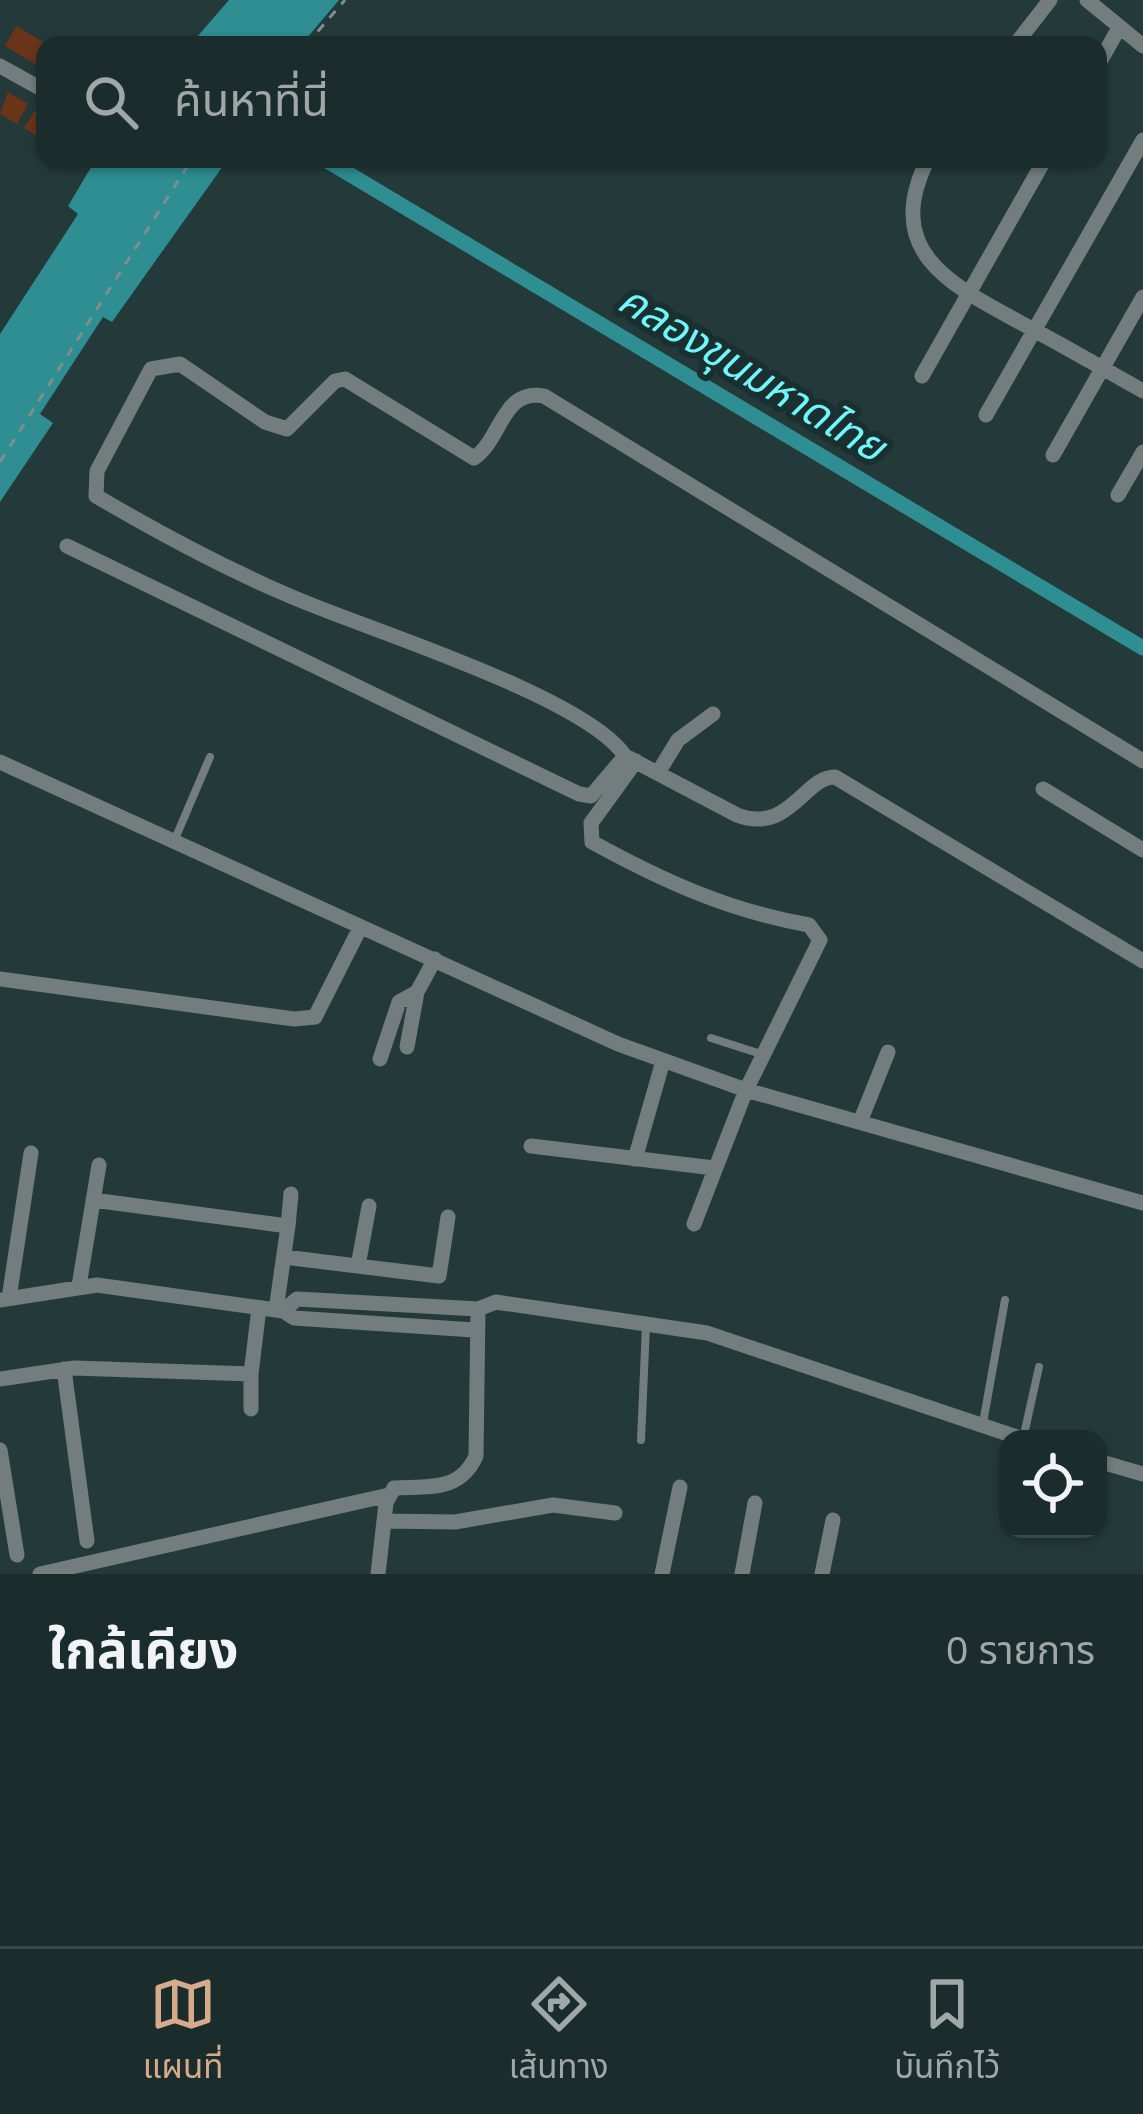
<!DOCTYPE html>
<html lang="th">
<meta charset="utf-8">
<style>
:root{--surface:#1b2c2c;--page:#243434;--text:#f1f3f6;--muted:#a0a7a9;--line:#394848;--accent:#d6ab8b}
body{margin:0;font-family:Arial,"Noto Sans Thai",sans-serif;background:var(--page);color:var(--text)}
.controls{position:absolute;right:36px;bottom:36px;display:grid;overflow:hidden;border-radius:24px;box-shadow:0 3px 9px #0004}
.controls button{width:108px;height:108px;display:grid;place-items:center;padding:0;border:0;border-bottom:3px solid var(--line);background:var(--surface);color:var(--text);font:60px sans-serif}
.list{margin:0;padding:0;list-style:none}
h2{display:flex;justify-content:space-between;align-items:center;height:156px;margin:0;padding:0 48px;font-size:51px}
h2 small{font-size:39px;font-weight:400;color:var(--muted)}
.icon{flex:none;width:66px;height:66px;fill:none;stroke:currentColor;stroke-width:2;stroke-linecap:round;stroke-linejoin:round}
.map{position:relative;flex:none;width:1143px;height:1574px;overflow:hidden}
.search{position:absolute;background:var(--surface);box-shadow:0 3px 9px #0004;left:36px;right:36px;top:36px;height:132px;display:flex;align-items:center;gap:30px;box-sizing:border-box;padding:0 42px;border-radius:24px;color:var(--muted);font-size:45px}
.sheet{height:372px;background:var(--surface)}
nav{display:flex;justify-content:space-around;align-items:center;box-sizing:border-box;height:168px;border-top:3px solid var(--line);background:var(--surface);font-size:33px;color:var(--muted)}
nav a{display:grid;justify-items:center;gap:6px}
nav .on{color:var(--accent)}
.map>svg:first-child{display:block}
</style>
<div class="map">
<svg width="1143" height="1574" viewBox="0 0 1143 1574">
<rect width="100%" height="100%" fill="#243a3a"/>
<path fill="#2e8e91" d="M229 0H339L301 45H190Z
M96 159H228L112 322 103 317 40 414 53 423 0 502V334L78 214 68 206Z"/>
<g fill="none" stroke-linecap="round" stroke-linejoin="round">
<path stroke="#2e8e91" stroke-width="15" d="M324 159 1143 648"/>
</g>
<path fill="#6a3418" d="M16 26 45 43V70L5 46Z
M8 92 28 104 17 124 0 114Z
M36 109 45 114V141L24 128Z"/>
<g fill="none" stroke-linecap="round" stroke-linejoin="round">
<path stroke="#7e8f8f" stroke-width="3" stroke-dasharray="9 9" stroke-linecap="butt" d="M306 45 345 0
M0 462 192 159"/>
<path stroke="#737d7d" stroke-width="8" d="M175 839 210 757
M711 1038 761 1054
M983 1423 1005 1300
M1023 1439 1039 1367
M641 1440 646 1326"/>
<path stroke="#737d7d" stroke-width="15" d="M1087 0 1143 46
M1015 45 1050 0
M1098 65 1119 28
M0 66 45 91
M928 159C879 256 958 288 1030 328 1068 348 1105 370 1143 391
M922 376 1045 159
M986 415 1143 140
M1053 455 1143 297
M1118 495 1143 452
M67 546 579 794 591 796 625 756 737 815C789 835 805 776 835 777L1143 961
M625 756C585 696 365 629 290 596 222 567 159 533 96 496L97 471 151 369 180 364 265 422 287 429 335 381 345 379 474 458C502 439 502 388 544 396L1143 761
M636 761 591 823 592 842C663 881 729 911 809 925L820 940 746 1090 694 1224
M0 762 618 1044 746 1090 1143 1203
M659 771 678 740 713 714
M1043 789 1143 850
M0 979 294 1019 315 1017 360 928
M407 1047 417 992
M380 1059 399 1002 417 992 435 959
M860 1122 888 1052
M531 1146 714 1168
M635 1159 663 1061
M93 1200 288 1226 276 1310
M288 1226 291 1194
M284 1257 439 1276 448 1217
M358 1266 369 1206
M79 1286 99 1165
M9 1298 31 1153
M0 1300 97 1285 283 1311 294 1318 474 1330
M283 1311 297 1299 478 1309
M64 1369 87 1541
M0 1379 74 1368 251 1374 259 1308
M251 1409V1374
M0 1450 17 1555
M1098 1461 1143 1474
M385 1521 455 1522 553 1505 615 1513
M40 1574 389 1495
M378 1574 386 1503 394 1488C429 1486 460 1492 476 1456L478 1309 496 1302 707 1333 1023 1439
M662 1574 680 1487
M742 1574 755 1503
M822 1574 833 1520"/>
</g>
<g text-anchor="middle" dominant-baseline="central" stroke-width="12" stroke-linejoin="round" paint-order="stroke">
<g font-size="42" font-style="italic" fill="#71f6fb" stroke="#1a2f30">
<text transform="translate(752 373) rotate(31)">คลองขุนมหาดไทย</text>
</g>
</g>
</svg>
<div class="controls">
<button><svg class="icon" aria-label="locate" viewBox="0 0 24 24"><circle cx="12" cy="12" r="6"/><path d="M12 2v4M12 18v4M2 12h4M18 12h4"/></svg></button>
</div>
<div class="search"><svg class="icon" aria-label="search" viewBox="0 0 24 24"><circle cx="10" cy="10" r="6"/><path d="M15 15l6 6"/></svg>ค้นหาที่นี่</div>
</div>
<section class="sheet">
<h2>ใกล้เคียง<small>0 รายการ</small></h2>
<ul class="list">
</ul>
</section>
<nav>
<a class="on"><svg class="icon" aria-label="map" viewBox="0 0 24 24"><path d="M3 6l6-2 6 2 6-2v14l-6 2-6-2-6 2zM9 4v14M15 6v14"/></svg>แผนที่</a>
<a><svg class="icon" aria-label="directions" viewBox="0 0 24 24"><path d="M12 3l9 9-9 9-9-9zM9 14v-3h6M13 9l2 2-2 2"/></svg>เส้นทาง</a>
<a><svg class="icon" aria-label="saved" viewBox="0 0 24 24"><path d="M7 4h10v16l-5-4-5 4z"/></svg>บันทึกไว้</a>
</nav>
